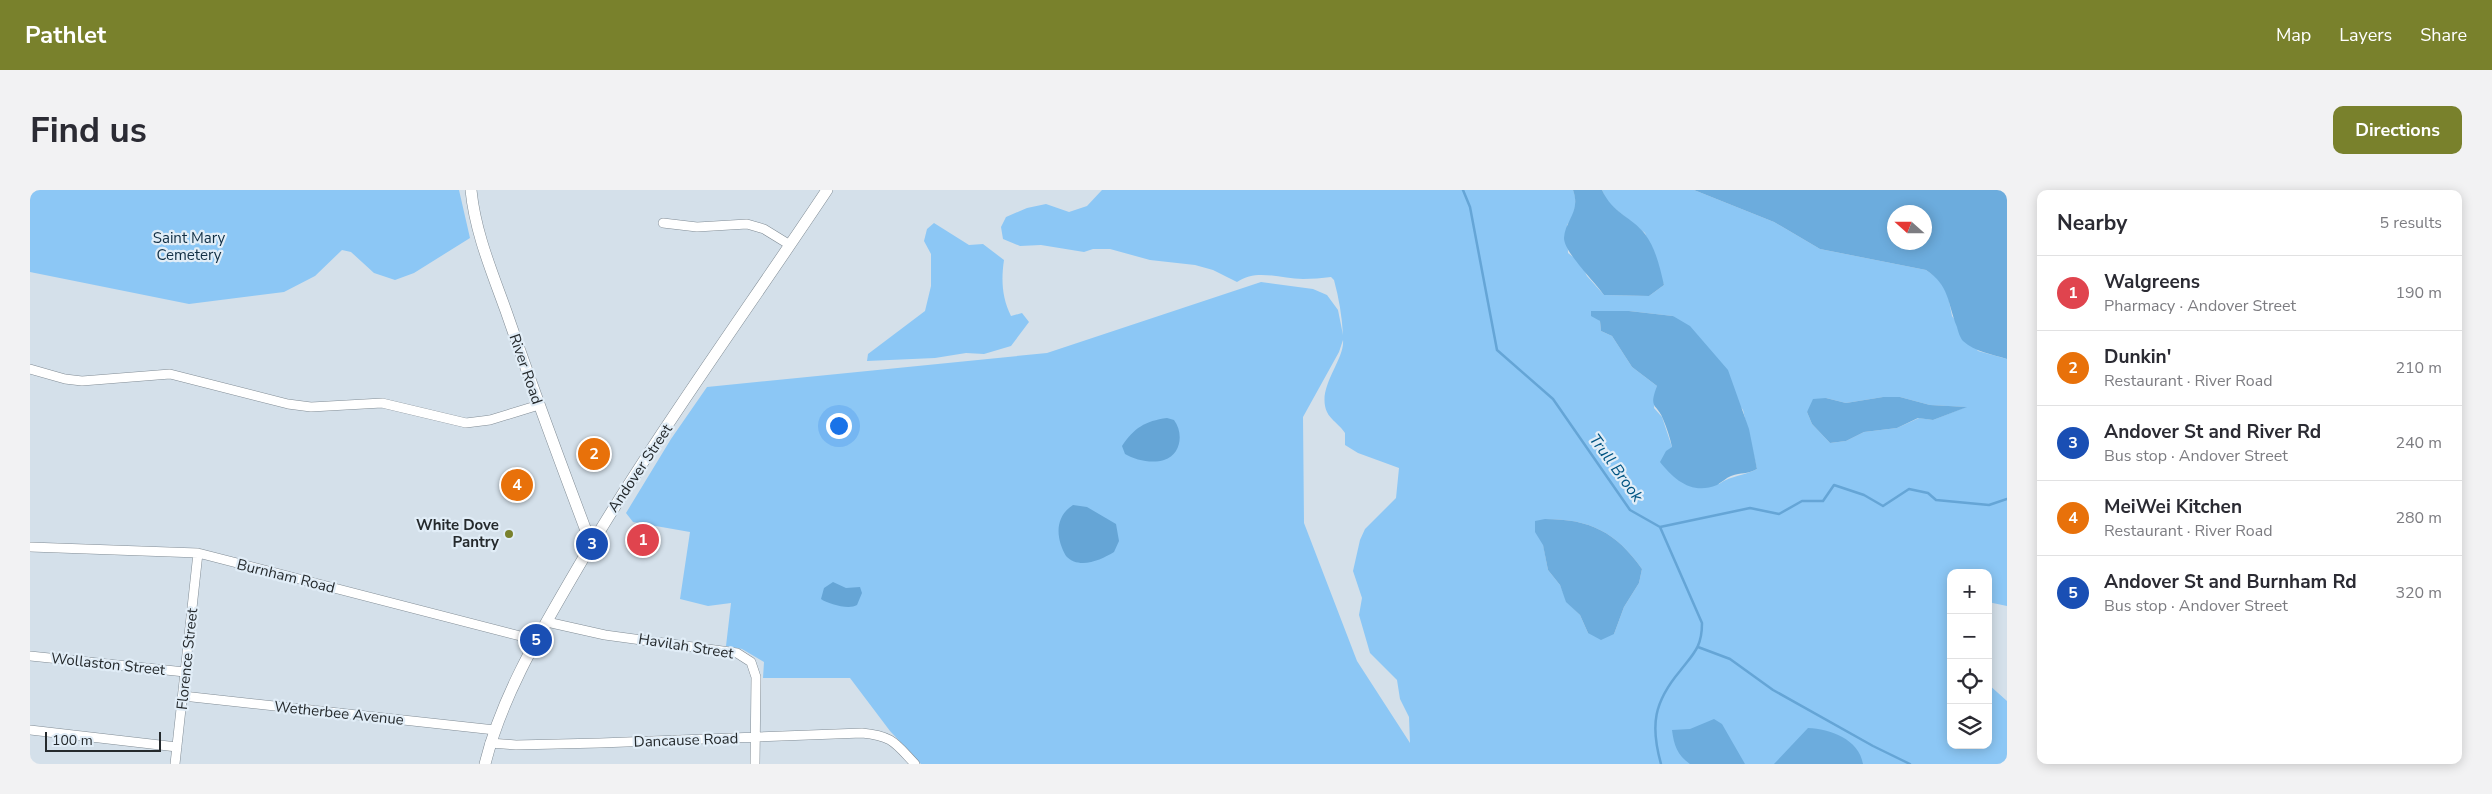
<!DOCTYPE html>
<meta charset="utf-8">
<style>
:root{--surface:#fff;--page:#f2f2f3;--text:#2b2b33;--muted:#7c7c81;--line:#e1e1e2;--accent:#79812c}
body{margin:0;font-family:"Nunito Sans",sans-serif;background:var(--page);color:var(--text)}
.controls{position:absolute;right:15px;bottom:15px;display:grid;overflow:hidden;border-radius:10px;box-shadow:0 2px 12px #0003}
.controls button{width:45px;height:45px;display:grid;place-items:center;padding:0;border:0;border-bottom:1px solid var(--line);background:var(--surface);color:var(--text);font:25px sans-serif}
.compass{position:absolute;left:1857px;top:15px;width:45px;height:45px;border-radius:50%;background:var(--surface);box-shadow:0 2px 12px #0003;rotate:291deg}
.scale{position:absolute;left:15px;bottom:12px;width:116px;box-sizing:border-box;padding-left:5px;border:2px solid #252a2d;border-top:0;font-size:14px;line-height:18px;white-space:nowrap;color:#252a2d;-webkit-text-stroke:4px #e1edf7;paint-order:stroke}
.you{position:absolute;left:808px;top:235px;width:18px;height:18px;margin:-12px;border:4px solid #fff;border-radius:50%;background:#1a73e8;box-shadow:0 0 0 8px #1a73e833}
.badge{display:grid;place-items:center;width:32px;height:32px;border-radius:50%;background:var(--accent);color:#fff;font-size:16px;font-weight:700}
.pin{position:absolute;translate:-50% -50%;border:2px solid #fff;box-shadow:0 1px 5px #0006}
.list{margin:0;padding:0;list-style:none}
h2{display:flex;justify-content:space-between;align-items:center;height:65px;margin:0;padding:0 20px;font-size:21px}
h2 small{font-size:16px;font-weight:400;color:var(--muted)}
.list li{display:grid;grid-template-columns:32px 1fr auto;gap:15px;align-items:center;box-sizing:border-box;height:75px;padding:0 20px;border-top:1px solid var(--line)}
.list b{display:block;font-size:19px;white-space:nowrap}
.list p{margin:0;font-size:16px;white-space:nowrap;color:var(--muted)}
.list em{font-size:16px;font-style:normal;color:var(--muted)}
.icon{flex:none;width:28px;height:28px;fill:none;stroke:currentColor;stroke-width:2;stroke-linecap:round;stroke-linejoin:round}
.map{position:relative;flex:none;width:1977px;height:574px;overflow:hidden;border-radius:10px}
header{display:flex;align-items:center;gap:30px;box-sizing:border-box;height:70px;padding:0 25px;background:var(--accent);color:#fff}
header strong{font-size:24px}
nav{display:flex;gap:28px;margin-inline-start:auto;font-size:18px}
.intro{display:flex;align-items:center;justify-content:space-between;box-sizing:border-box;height:120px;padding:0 30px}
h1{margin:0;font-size:35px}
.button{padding:12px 22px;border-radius:10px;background:var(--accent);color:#fff;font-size:18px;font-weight:700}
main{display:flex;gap:30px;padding:0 30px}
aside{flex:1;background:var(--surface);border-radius:10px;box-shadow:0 2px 12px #0003}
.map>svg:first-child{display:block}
</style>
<header>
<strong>Pathlet</strong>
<nav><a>Map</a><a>Layers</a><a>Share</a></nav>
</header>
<div class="intro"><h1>Find us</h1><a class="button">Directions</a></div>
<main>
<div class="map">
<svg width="1977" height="574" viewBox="0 0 1977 574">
<rect width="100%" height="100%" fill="#d4e0ea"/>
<path fill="#8cc7f5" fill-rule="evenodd" d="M0 0H429L440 48 384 83 365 90 344 83 321 62 312 60 285 86 254 102 159 114 0 82Z
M1072 0H1543C1548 12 1545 25 1537 35L1538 63 1550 72 1557 86 1574 105 1619 106 1634 95 1615 43 1578 13 1572 0H1664L1744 32 1790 59 1896 80 1906 87 1917 101 1922 126 1948 161 1977 169V416L1958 412V383H1921V555H1958V494L1977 511V574H891L860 541 820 488H733L734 472 712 459 696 456 701 413 678 416 650 409 660 342 603 332 596 323 641 249 677 197 1017 163 1231 92 1283 99 1297 105 1308 120 1313 145C1312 127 1309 108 1304 90L1301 87C1292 88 1282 89 1273 89 1250 89 1227 78 1207 92L1183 80 1165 75 1120 70 1080 59H1063L1054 62 1011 55 990 56 973 49 971 37 976 27 997 18 1016 14 1039 22 1057 16ZM1561 121H1599L1643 126 1713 220 1727 279C1714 286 1702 285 1689 294L1642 257 1632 227 1624 218 1627 196 1602 177 1582 146 1571 141 1570 131ZM1313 150C1315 170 1286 198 1297 222 1300 229 1311 236 1315 243V255L1328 263 1369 278 1366 308 1335 339 1330 350 1323 381 1332 408 1329 425 1340 463 1367 490 1370 509 1379 527 1380 553 1327 471 1274 333 1273 227 1309 162ZM1853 207H1870L1900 215 1936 217 1903 230 1889 228 1867 238 1834 242 1816 251 1800 253 1782 234 1777 222 1796 208 1816 213ZM1515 329C1560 329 1586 342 1612 379L1609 393 1594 417 1584 444 1558 443 1550 425 1537 412 1530 395 1518 380 1513 354Z
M904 33 939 55 953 54 974 70C971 90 972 108 981 126L992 123 999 132 981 156 954 164 936 163 905 168 837 171 838 164 895 121 901 96V64L894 51 897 39Z"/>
<path fill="#6cacdd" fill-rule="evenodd" d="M1543 0H1572C1583 24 1601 26 1615 44 1626 59 1630 78 1634 95L1619 106 1574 105C1565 92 1534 62 1534 48 1535 30 1551 22 1543 0Z
M1664 0H1977V169C1962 164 1945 162 1933 151 1930 148 1928 141 1927 137 1917 112 1920 96 1896 80L1790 59 1744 32ZM1864 22H1894V52H1864Z
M1561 121H1599L1643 126 1660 136 1698 180 1719 239 1727 279C1716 285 1712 282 1701 286 1696 288 1692 292 1687 295 1663 305 1645 291 1630 272L1636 261 1642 257C1640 248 1637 238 1633 229 1627 213 1618 220 1627 196L1602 177 1582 146 1571 141 1570 131 1561 126Z
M1853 207H1870L1900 215 1937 217 1903 230 1888 228 1867 238 1834 242 1816 251 1800 253 1782 234 1777 222 1783 209 1796 208 1816 213Z
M1515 329C1560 329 1586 342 1612 379L1609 393 1594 417 1584 444 1571 450 1558 443 1550 425 1536 412 1530 395 1518 380 1513 355 1505 342V331Z
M1684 529 1692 534 1715 574H1660C1647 565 1644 555 1642 540L1660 539Z
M1778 538C1800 539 1829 549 1833 574H1744Z"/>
<path fill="#65a5d6" d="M1137 228 1144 230C1154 243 1151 265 1134 270 1122 274 1105 270 1095 264L1092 256C1104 238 1115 231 1137 228Z
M1043 315 1057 317 1086 334 1089 351 1084 362C1071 370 1049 380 1036 366 1026 349 1024 327 1043 315Z
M803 392 816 398 830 397 832 403 827 415C819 420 798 414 791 409L794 398Z"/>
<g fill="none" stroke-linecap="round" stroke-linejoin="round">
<path stroke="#65a5d6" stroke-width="2.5" d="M1433 0 1440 17 1467 160 1523 209 1600 320 1630 337 1720 318 1749 324 1772 311H1793L1804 295 1834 305 1853 316 1879 299 1898 303 1906 310 1959 315 1977 309
M1630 337 1672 433C1672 457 1664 463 1650 481 1624 512 1620 535 1631 574
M1668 457 1700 469 1743 500 1843 556 1880 574"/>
<defs>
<path id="street" d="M633 33 667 37 717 34 734 39 760 55
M0 179 35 189 52 191 140 184 258 214 281 217 352 213 436 233 460 230 509 215
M0 357 168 363 506 450
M517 432 575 445 707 463 721 472 726 487 725 574
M0 466 155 482
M153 506 465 540
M0 540 147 557
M460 553 486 555 570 553 832 543C863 546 865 553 885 574
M145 574 168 363"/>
<path id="secondary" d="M441 0C445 42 462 82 476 121 503 199 532 277 561 354
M455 574C472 505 511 441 547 379 623 249 713 126 797 0"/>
</defs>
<use href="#street" stroke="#818c95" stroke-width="10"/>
<use href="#secondary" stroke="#818c95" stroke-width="12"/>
<use href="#street" stroke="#fff" stroke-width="9"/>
<use href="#secondary" stroke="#fff" stroke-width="11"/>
</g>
<circle fill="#79812c" stroke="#e1edf7" stroke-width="2" cx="479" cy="344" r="5"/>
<g text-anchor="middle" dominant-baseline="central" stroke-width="4.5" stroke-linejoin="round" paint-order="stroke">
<g font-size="15" fill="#112e43" stroke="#e1edf7">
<text x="159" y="48">Saint Mary<tspan x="159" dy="17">Cemetery</tspan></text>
</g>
<g font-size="15" fill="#252a2d" stroke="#e1edf7">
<text transform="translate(496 179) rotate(71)">River Road</text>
<text transform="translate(610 278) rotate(-56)">Andover Street</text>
<text transform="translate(256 386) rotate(14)">Burnham Road</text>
<text transform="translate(656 456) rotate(9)">Havilah Street</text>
<text transform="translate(157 469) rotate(-84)">Florence Street</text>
<text transform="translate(78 474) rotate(6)">Wollaston Street</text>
<text transform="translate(309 523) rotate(6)">Wetherbee Avenue</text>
<text transform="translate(656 550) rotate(-2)">Dancause Road</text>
</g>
<g font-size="15" font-weight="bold" fill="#252a2d" stroke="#e1edf7" text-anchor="end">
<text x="469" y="335">White Dove<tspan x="469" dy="17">Pantry</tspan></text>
</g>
<g font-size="16" font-style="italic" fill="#005482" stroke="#e1edf7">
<text transform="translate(1586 278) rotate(54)">Trull Brook</text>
</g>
</g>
</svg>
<div class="controls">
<button>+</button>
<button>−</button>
<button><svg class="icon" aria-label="locate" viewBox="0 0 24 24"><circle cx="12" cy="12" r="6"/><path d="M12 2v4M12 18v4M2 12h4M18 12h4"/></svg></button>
<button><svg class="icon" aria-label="layers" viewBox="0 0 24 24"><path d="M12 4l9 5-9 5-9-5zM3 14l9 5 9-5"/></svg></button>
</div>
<svg class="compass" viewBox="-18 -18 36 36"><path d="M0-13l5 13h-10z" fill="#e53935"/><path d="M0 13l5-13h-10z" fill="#7c7c81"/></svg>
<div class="scale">100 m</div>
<div class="you"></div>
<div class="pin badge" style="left:613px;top:350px;background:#e0444e">1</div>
<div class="pin badge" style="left:564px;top:264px;background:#e8710a">2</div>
<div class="pin badge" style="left:562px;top:354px;background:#1a4fb4">3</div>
<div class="pin badge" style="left:487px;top:295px;background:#e8710a">4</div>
<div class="pin badge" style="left:506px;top:450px;background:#1a4fb4">5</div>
</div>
<aside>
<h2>Nearby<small>5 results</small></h2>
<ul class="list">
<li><span class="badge" style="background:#e0444e">1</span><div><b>Walgreens</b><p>Pharmacy · Andover Street</p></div><em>190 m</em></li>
<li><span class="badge" style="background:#e8710a">2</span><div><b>Dunkin'</b><p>Restaurant · River Road</p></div><em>210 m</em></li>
<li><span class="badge" style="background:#1a4fb4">3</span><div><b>Andover St and River Rd</b><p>Bus stop · Andover Street</p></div><em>240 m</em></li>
<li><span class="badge" style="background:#e8710a">4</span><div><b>MeiWei Kitchen</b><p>Restaurant · River Road</p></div><em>280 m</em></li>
<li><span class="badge" style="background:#1a4fb4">5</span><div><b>Andover St and Burnham Rd</b><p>Bus stop · Andover Street</p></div><em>320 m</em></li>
</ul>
</aside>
</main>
